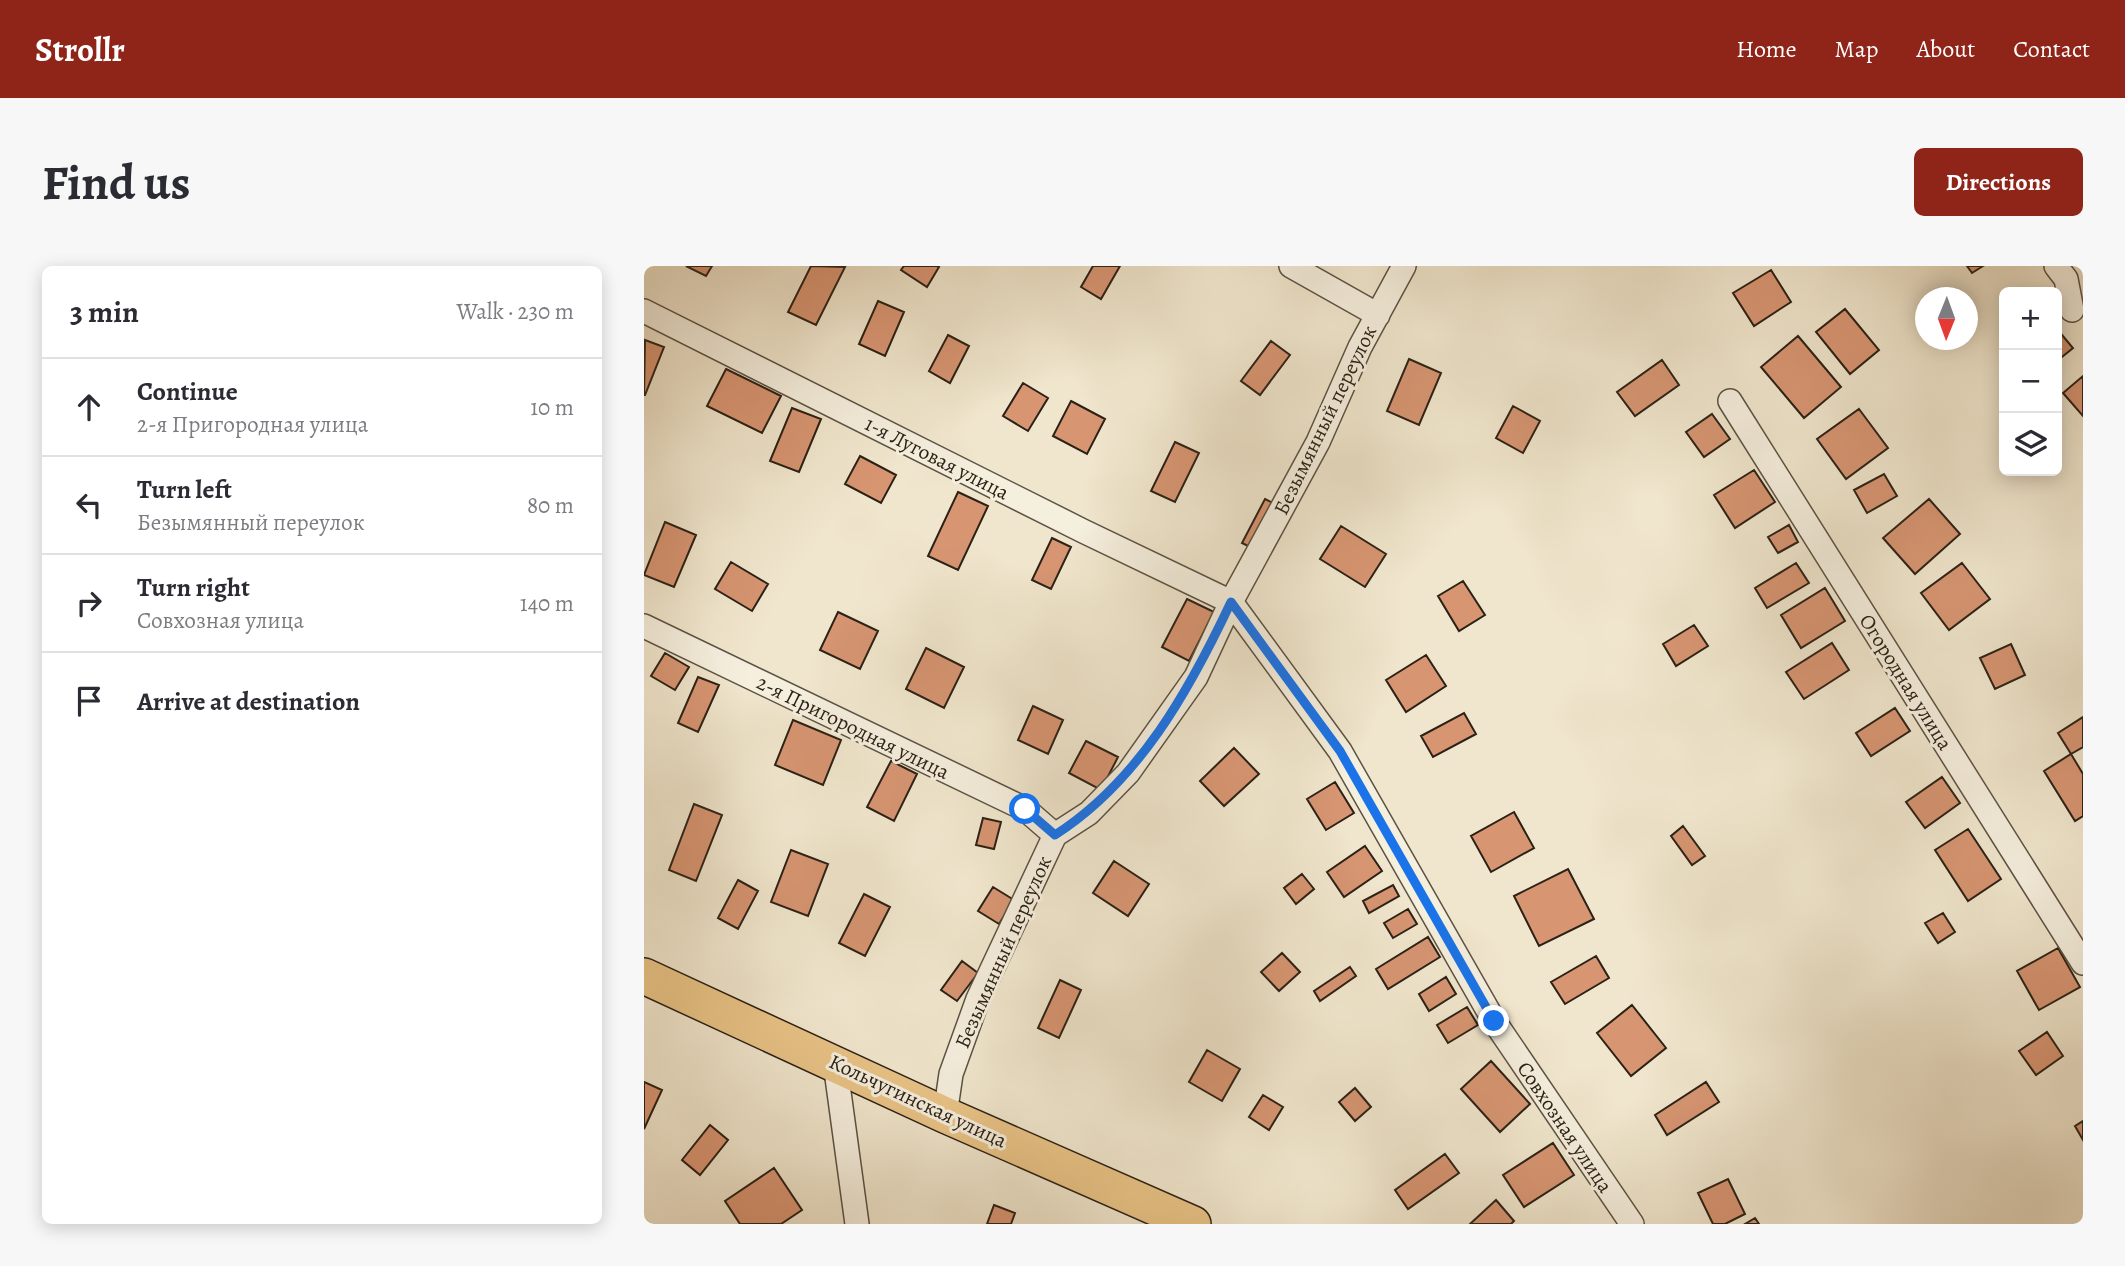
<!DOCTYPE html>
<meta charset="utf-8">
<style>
:root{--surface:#fff;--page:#f7f7f7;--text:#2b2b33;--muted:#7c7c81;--line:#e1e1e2;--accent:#8f2418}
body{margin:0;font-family:Alegreya,serif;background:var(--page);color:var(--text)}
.controls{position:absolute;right:21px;top:21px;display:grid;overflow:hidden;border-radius:10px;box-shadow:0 4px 18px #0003}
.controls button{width:63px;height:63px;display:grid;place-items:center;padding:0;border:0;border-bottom:2px solid var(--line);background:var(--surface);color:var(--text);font:35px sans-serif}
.compass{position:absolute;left:1271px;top:21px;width:63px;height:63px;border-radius:50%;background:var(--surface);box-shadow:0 4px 18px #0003;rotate:181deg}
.stop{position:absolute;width:21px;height:21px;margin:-16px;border:5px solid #1a73e8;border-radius:50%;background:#fff}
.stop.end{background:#1a73e8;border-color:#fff;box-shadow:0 2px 7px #0008}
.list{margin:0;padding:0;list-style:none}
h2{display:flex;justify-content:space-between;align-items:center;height:91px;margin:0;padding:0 28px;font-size:30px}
h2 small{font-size:23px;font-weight:400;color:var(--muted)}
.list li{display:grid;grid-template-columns:46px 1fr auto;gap:21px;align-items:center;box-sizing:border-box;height:98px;padding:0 28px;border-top:2px solid var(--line)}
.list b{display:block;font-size:26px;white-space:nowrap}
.list p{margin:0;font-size:23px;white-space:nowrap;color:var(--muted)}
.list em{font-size:23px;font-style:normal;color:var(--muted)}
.icon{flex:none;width:38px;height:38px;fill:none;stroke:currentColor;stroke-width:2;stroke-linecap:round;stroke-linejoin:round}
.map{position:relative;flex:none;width:1439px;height:958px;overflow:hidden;border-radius:10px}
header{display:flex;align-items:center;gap:42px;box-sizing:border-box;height:98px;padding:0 35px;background:var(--accent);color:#fff}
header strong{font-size:33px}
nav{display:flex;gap:38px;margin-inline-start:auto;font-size:24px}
.intro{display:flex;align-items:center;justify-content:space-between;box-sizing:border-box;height:168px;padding:0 42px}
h1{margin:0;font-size:49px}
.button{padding:18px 32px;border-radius:10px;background:var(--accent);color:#fff;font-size:24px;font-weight:700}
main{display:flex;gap:42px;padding:0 42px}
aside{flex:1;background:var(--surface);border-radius:10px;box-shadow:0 4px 18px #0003}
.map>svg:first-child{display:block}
</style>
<header>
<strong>Strollr</strong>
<nav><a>Home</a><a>Map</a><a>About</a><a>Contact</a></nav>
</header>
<div class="intro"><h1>Find us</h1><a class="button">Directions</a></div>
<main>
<aside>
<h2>3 min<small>Walk · 230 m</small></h2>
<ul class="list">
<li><svg class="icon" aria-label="ahead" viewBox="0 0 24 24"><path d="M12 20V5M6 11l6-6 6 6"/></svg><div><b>Continue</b><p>2-я Пригородная улица</p></div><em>10 m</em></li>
<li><svg class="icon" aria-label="left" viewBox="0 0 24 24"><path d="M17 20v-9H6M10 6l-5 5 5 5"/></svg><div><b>Turn left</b><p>Безымянный переулок</p></div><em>80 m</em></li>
<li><svg class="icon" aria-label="right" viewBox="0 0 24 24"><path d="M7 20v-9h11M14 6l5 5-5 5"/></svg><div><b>Turn right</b><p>Совхозная улица</p></div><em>140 m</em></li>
<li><svg class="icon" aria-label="arrive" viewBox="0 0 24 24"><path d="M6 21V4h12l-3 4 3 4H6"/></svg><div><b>Arrive at destination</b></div></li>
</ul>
</aside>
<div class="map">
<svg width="1439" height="958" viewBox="0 0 1439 958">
<rect width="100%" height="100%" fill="#f0e6cd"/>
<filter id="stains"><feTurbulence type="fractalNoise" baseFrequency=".00286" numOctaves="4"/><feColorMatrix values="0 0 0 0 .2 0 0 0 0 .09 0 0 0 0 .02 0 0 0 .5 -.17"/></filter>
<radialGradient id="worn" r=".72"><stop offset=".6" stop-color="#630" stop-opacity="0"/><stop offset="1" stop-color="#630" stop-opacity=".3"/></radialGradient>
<path fill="#d79572" stroke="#2b2117" stroke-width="2" d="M42 0H68L62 10Z
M167 0 201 1 172 59 144 46Z
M260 0H293L295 1 283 21 257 4Z
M449 0H476L457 33 437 21Z
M1323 0H1339L1328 7Z
M1127 4 1147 36 1110 60 1089 27Z
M234 35 260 46 241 90 215 78Z
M1201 43 1235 84 1206 108 1172 66Z
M1413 63 1429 82 1413 95Z
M304 69 325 80 306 117 285 105Z
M1154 70 1197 121 1160 152 1117 101Z
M1 74 20 81 1 129H0Z
M627 75 646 89 616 129 597 115Z
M765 93 797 107 775 159 743 145Z
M1018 94 1035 119 991 150 973 126Z
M82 103 137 130 118 167 63 140Z
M1439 110V150L1419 127Z
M379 117 404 132 384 165 359 150Z
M427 135 461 153 443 188 409 170Z
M869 140 896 155 879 187 852 172Z
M148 142 177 153 155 206 126 195Z
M1215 143 1244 182 1202 213 1173 173Z
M1068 148 1086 173 1060 191 1042 166Z
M531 176 555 187 531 236 507 225Z
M216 190 252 209 237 237 201 218Z
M1110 204 1131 236 1091 262 1070 229Z
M1240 208 1253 230 1223 247 1210 224Z
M314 226 344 240 314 304 284 290Z
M621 233 633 239 610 283 598 277Z
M1285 233 1316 268 1271 308 1239 272Z
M21 256 52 269 30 321 0 309Z
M1145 259 1154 276 1134 287 1124 271Z
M697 260 742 288 721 321 676 293Z
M408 272 427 281 407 323 388 314Z
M87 296 124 318 108 345 71 323Z
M1152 297 1165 317 1123 342 1111 322Z
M1318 297 1346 333 1305 364 1277 327Z
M819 315 841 349 815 365 794 330Z
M1181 322 1201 355 1157 382 1137 349Z
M543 333 570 346 545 395 518 381Z
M194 346 234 365 216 403 176 384Z
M1050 359 1064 380 1032 400 1019 378Z
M1188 377 1205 404 1160 433 1142 406Z
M1367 378 1381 409 1351 423 1336 392Z
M282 382 320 401 300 442 262 423Z
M21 387 45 401 31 424 7 410Z
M782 389 802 420 762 446 742 414Z
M54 411 75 419 54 466 34 457Z
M389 440 419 454 404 488 374 474Z
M1251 442 1266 465 1227 490 1212 467Z
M820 447 832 468 789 491 777 470Z
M1439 451V481L1427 488 1414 467Z
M149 454 197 474 179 519 131 499Z
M442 475 474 491 457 524 425 507Z
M590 482 615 508 580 540 556 515Z
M1427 488 1439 508V550L1431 555 1400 505Z
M247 495 273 508 250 555 223 541Z
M1298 511 1316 537 1281 562 1262 536Z
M691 516 710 547 682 564 663 533Z
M50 538 78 549 52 615 25 604Z
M870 546 890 582 847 606 827 570Z
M339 552 357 556 350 583 332 579Z
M1039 560 1061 590 1048 599 1027 570Z
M1324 563 1357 613 1324 635 1291 584Z
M721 580 738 605 700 631 683 606Z
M147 584 184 598 164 650 127 636Z
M470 595 505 618 484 650 449 627Z
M924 603 950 653 895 680 870 630Z
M658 608 670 623 652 638 640 622Z
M94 614 114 625 94 663 74 652Z
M749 619 755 630 725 647 719 635Z
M349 621 370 634 355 658 334 645Z
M220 628 246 641 221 690 195 677Z
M764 643 773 658 749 672 740 657Z
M1299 647 1311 666 1294 677 1281 657Z
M784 671 796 691 744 723 732 703Z
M1414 682 1436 721 1395 744 1373 705Z
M638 687 656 706 635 725 617 706Z
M952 690 965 712 921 738 907 716Z
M318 695 334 707 313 735 297 724Z
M706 701 712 710 676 735 670 725Z
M802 711 812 728 785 745 775 728Z
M416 714 437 724 415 772 394 762Z
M988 739 1022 782 987 810 953 767Z
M823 741 834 759 804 777 793 759Z
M1403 766 1419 790 1392 809 1375 785Z
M563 784 596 803 578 835 545 816Z
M847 795 886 838 856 866 817 823Z
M0 816 18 824 0 863Z
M1062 816 1075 836 1023 869 1011 849Z
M711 822 727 841 711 855 695 836Z
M619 829 639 841 625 864 605 851Z
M1439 855V874L1431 860Z
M66 859 84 874 56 909 38 894Z
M909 877 930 909 880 941 859 909Z
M801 888 815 907 764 943 751 924Z
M130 902 158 944 137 958H96L81 935Z
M1084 913 1101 948 1081 958H1069L1054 927Z
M852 934 870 955 867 958H826Z
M350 939 371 947 367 958H343Z
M1111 952 1115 958H1101Z"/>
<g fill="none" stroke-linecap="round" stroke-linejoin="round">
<defs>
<path id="street" d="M647 0 734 49
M1412 0 1422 13 1428 44
M0 45 439 265 587 336 696 485 850 755 988 958
M1086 135 1439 697
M0 360 381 543 411 569
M191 797 213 958
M301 849 307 808 334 733 411 569 445 547 484 507 552 411 587 336 674 176 716 81 760 0"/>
<path id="primary" d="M0 710 301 849 549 958"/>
</defs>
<use href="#street" stroke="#5c5244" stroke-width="26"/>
<use href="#primary" stroke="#2b2117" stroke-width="38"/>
<use href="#street" stroke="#f5efde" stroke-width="23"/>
<use href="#primary" stroke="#e8c386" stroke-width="35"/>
</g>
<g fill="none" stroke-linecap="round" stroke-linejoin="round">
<path stroke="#1a73e8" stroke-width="9" d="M381 543 411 569C495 515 545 425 587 336L696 485 850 755"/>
</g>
<g text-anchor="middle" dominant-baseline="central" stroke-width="6" stroke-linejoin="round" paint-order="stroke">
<g font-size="21" fill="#2b2117" stroke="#f5efde">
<text transform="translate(681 154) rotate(-64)">Безымянный переулок</text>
<text transform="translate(293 192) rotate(27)">1-я Луговая улица</text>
<text transform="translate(1262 416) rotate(58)">Огородная улица</text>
<text transform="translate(209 461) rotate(26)">2-я Пригородная улица</text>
<text transform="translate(359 686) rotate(-66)">Безымянный переулок</text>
<text transform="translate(274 835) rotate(25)">Кольчугинская улица</text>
<text transform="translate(921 861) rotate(56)">Совхозная улица</text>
</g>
</g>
<rect width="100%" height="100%" filter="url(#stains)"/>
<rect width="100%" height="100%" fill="url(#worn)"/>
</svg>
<div class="controls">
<button>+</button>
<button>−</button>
<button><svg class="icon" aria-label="layers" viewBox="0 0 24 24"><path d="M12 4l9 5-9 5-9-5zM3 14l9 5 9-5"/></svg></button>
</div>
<svg class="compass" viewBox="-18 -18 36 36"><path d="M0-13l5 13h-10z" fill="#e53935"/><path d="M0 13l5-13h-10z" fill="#7c7c81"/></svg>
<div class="stop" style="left:381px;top:543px"></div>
<div class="stop end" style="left:850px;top:755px"></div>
</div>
</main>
